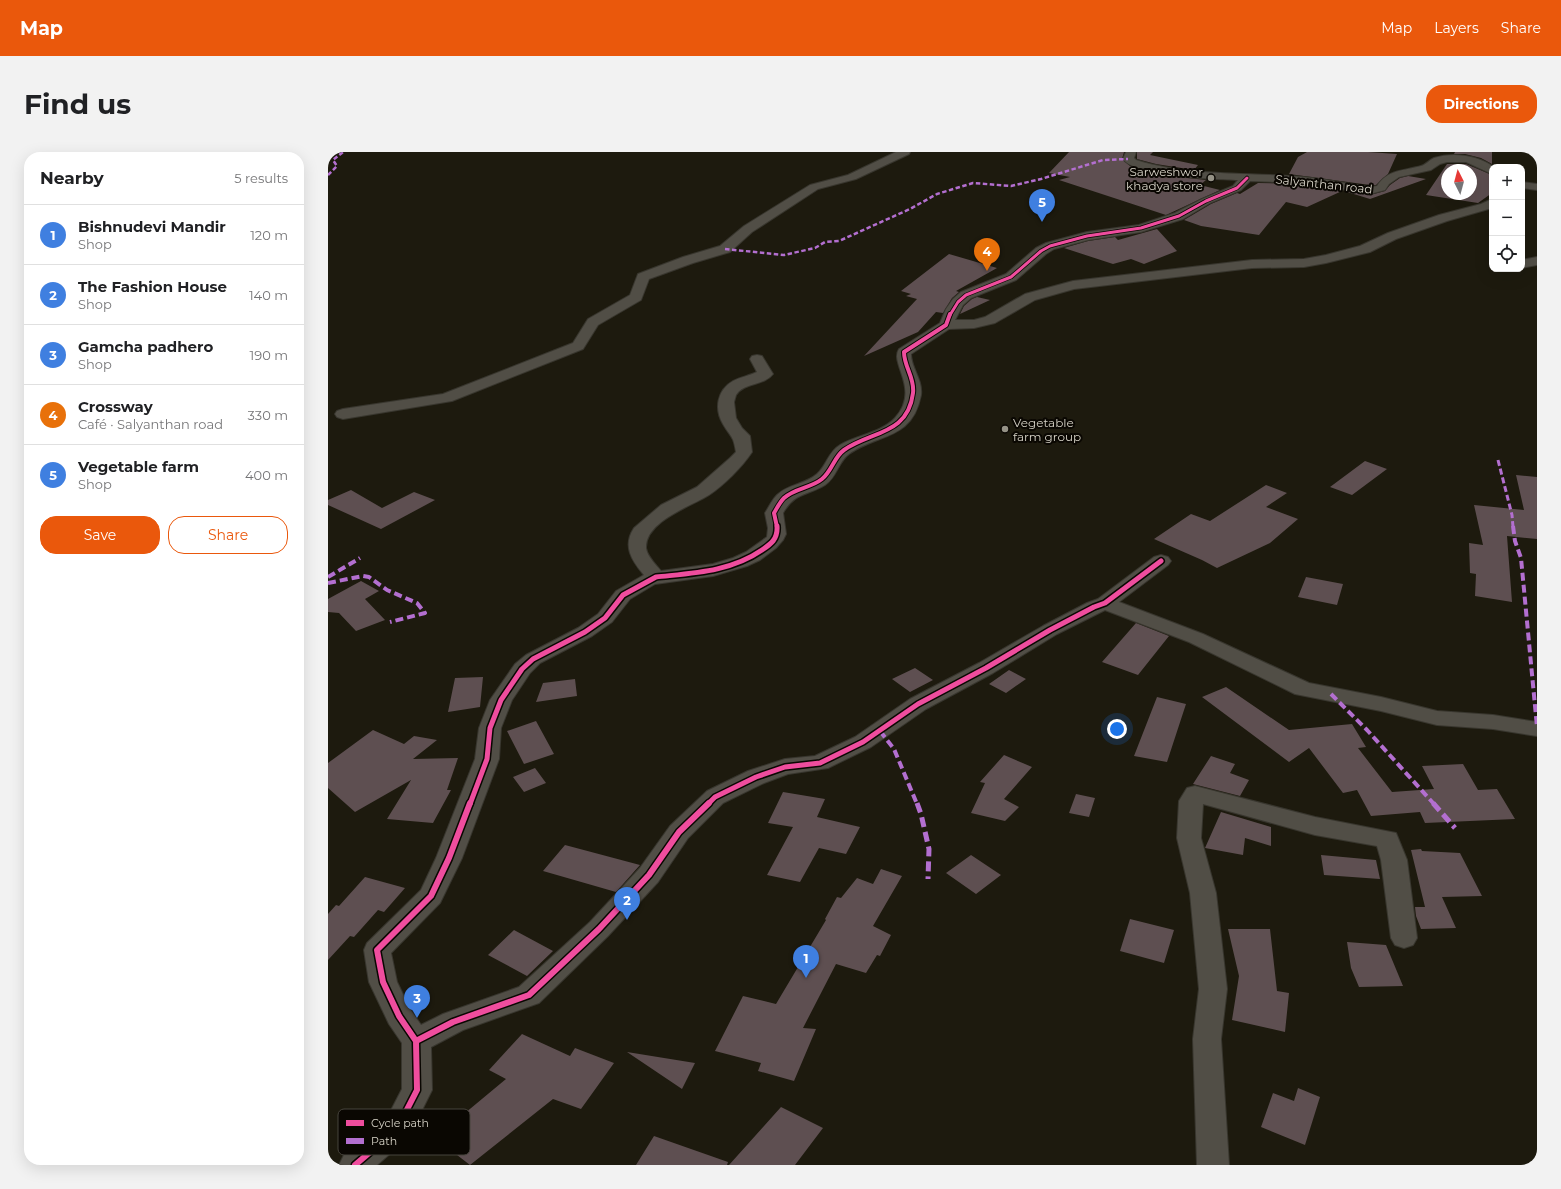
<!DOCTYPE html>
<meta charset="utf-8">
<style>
:root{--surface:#fff;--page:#f2f2f2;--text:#202124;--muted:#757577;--line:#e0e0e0;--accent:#ea580c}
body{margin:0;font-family:Montserrat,sans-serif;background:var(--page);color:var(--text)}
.controls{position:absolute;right:12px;top:12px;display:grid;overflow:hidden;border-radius:8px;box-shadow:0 4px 16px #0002}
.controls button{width:36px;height:36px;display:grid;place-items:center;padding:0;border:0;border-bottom:1px solid var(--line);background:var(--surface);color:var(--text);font:20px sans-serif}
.compass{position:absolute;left:1113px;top:12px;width:36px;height:36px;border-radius:50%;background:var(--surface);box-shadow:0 4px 16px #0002;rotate:354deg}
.you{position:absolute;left:789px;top:577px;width:14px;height:14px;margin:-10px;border:3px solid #fff;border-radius:50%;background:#1a73e8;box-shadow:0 0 0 6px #1a73e833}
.badge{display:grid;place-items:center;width:26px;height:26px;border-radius:50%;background:var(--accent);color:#fff;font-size:13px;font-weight:700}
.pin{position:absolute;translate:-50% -33px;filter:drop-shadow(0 1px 2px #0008)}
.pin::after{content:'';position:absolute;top:21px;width:14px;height:12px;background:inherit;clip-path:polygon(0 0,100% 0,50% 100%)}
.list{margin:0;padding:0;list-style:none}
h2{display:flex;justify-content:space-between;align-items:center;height:52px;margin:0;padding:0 16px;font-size:17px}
h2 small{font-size:13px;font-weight:400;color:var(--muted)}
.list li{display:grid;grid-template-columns:26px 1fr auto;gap:12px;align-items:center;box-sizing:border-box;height:60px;padding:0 16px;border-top:1px solid var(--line)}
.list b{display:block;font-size:15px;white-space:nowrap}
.list p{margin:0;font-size:13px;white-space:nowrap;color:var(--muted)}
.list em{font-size:13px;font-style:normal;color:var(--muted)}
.actions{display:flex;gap:8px;padding:12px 16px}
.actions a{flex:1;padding:9px 0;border:1px solid var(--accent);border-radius:16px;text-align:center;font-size:14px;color:var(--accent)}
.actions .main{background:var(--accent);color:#fff}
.icon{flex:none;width:22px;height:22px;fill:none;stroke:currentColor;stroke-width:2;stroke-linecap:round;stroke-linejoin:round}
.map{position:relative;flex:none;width:1209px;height:1013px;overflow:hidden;border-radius:16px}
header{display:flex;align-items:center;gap:24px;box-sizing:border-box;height:56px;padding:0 20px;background:var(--accent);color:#fff}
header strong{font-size:19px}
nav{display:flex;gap:22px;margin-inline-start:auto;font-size:14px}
.intro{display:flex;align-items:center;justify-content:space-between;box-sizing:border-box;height:96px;padding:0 24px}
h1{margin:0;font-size:28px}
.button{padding:10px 18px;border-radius:16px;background:var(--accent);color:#fff;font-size:14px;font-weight:700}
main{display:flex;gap:24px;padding:0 24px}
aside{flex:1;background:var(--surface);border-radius:16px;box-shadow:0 4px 16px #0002}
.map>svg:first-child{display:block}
</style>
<header>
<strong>Map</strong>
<nav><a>Map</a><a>Layers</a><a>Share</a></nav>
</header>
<div class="intro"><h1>Find us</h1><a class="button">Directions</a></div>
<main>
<aside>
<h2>Nearby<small>5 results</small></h2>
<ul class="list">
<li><span class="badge" style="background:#3f7fe0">1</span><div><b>Bishnudevi Mandir</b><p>Shop</p></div><em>120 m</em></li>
<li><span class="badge" style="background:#3f7fe0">2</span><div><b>The Fashion House</b><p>Shop</p></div><em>140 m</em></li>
<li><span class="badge" style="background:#3f7fe0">3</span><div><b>Gamcha padhero</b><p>Shop</p></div><em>190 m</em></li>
<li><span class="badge" style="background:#e8710a">4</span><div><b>Crossway</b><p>Café · Salyanthan road</p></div><em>330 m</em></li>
<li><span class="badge" style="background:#3f7fe0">5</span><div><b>Vegetable farm</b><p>Shop</p></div><em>400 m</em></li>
</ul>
<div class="actions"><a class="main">Save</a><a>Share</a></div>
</aside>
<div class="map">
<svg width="1209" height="1013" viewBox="0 0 1209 1013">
<rect width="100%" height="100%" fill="#1d1a0e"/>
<path fill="#5e4f51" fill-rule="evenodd" d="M741 0H796L794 7 802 14 831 23 878 28 872 33 892 38 838 63 731 28 742 25 721 21Z
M809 0H825L822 3 870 13 866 18 828 12 809 7Z
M979 0H1040L1069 2 1060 22 1048 33H1042L961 22 970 5Z
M1127 0H1164V12L1153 6 1137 2H1126Z
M1119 12H1138L1164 23V41L1150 51 1098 43ZM1119 18H1143V42H1119Z
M1080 24 1098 27 1042 47 1016 39 1042 43 1057 39 1062 33 1072 26Z
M930 31 976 32 1014 39 979 55 958 50 931 83 873 74 856 68 883 52 909 41 912 42Z
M829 77 849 99 816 112 803 107 785 112 736 96 760 89 787 85 790 88Z
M621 102 669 116 628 139 631 140 624 146 615 161 608 160 590 180 536 204 589 147 578 144 583 142 573 139Z
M649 145 662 148 632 162 636 154 644 147Z
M1037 309 1059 317 1024 343 1002 335Z
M1188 323 1209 325V387L1179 384 1184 450 1147 444 1148 422 1142 421 1141 391 1155 393 1146 353 1196 358Z
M938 333 959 341 938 355 970 367 942 391 889 416 874 408 826 387 863 362 882 369Z
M23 338 54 356 86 340 107 348 53 377 0 353V348Z
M978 425 1015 432 1009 453 970 445Z
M33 429 51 439 37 447 57 468 28 479 11 461 0 460V447Z
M808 471 841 484 810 523 774 510Z
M587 516 605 528 582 540 564 527Z
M681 518 698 527 678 541 661 532Z
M155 525 152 555 120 560 127 526Z
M247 527 249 544 208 550 215 531Z
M898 535 961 578 1024 572 1038 595 1030 596 1064 640 1106 637 1094 614 1135 612 1150 638 1169 637 1187 667 1097 671 1092 660 1043 664 1029 638 1015 641 981 596 961 610 874 545Z
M829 545 858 552 839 610 806 604Z
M208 569 226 602 196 612 179 579Z
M45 578 76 592 86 584 109 588 85 607 130 606 119 638H123L105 671 59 667 83 628 27 660 0 636V611Z
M676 603 704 615 676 647 691 655 677 669 643 661 657 631 652 630Z
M883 604 907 612 902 621 921 628 912 644 865 632Z
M207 616 218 631 196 640 185 625Z
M455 640 497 647 489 665 532 675 518 702 491 696 472 730 439 723 465 675 440 671Z
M748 642 767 646 761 665 741 661Z
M893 660 943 675V694L917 686 915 703 877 696Z
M237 693 312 713 288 740 215 719Z
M1093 697 1094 699 1132 701 1154 744 1114 745 1128 776 1093 777 1088 764 1087 755H1097L1083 698Z
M643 703 673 723 648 742 618 721Z
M993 703 1048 708 1052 727 996 723Z
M553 717 574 724 545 774 563 783 552 804 549 803 538 821 508 812 475 876 488 877 466 929 430 919 433 911 387 899 415 844 448 852 498 768 497 767 509 745 513 746 529 726 545 732Z
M37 725 77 736 56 760 50 758 26 785 22 784 0 808V762L8 753 11 754Z
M802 767 846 778 836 811 792 799Z
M900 777H942L949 839 961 841 957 880 904 868 911 824Z
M186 778 225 799 199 824 160 803Z
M1019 790 1058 793 1075 834 1031 835 1023 816Z
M194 882 242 904 247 896 286 911 253 957 225 947 142 1013 107 986 178 927 161 918Z
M299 900 367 911 354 937Z
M970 936 992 945 977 993 933 975 945 941 966 949Z
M453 955 495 976 467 1013H401Z
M326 984 400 1010 399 1013H308Z"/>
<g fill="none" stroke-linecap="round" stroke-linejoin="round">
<defs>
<path id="street" d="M568 0H582L581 2 528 27 490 37 424 80 402 100 365 111 321 127 313 148 270 173 255 197 124 249 15 267 9 265 7 262 9 259 15 257 115 242 245 191 260 167 302 143 310 122 355 105 392 94 416 74 482 33 520 23Z
M798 0H808L806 6 808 8C861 25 920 20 975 25 997 27 1020 32 1042 35L1049 34C1060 17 1076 19 1093 14 1098 13 1101 8 1106 6 1125 0 1149 3 1166 15H1164V22L1138 10H1119L1112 12 1103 18 1071 25 1061 32 1057 38 1042 42 976 31 922 29 913 38 882 51 855 67 813 80 760 88 726 97 718 102 688 128 643 146 635 153 627 168H646L657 165 697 142 745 129 924 108 976 107 998 103 1032 94 1060 81 1111 63 1153 52 1164 47V56L1119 69 1068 87 1042 100 998 111 976 115 924 116 746 137 707 148 667 171 646 176 621 177 583 202C583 216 595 228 593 243 584 289 550 281 521 302 510 310 509 325 497 333 479 344 467 340 455 361L458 382 455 388 448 396 432 408 419 414 385 424 327 432 302 447 284 470 264 484 212 511 202 521 184 548 173 576 171 607 134 706 112 751 63 801 69 830 82 857 93 873 115 862 191 835 262 770 312 716 342 674 379 639 420 619 457 607 487 604 527 585 582 547 651 511 715 474 759 451 770 447 826 405 833 403 840 405 843 409 840 413 791 450 875 482 981 531 1053 545 1109 559 1165 563 1209 570V584L1165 577 1109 573 1053 559 967 542 861 490 777 458 729 482 665 521 598 557 543 595 500 616 460 622 436 631 395 651 360 686 330 730 280 784 211 851 135 878 103 895 104 938 80 986 49 1013H11L16 1003 58 968 74 937V891L61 872 41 830 36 798 39 791 93 738 108 706 147 607 151 576 162 548 187 512 198 503 250 476 270 462 288 439 316 423C304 409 294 394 306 376L333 353 369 335 402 306 408 300C405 282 403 286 395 272 386 257 389 238 405 229 412 225 421 224 429 220L422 207 424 204 429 203 434 204 445 222C436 234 416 230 408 243L406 250 408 266 414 276 422 284 424 300C414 315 396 333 381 343 364 354 317 369 318 396 319 404 328 413 333 419L385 412 405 406 418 400 439 385 440 376 437 361C441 355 444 348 449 343 460 332 478 332 489 322 499 313 500 300 512 293 529 283 553 281 567 266 593 237 561 212 571 197L612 171 618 157 625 147 633 140 678 122 708 96 718 91 759 80 811 73 847 61 874 47 905 34 910 28C887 27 808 25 795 7Z
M1194 30 1209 32V38L1194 36Z
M1209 105V113L1194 116V108Z
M867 634 987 665 1068 681 1079 708 1089 786 1085 793 1076 796 1067 793 1063 786 1053 708 1049 694 987 683 875 652 873 686 888 741 899 837 893 887 901 1013H869L865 887 871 837 862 741 849 686 851 649 859 636Z"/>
</defs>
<use href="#street" stroke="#38362e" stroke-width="2"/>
<use href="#street" fill="#514e46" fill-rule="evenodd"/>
<path stroke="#b36fd0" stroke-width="2.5" stroke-dasharray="4.5 2.5" stroke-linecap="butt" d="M0 23 9 14 5 8 15 0
M397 97 456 103 487 96 497 90 511 89 582 57 609 42 645 31 683 34 713 27 775 8 800 7"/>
<path stroke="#b36fd0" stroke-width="3" stroke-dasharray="6 3" stroke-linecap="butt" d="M1170 308 1184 363 1185 375"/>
<path stroke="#b36fd0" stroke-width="4" stroke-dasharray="8 4" stroke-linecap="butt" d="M1185 374 1187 389 1193 406 1209 575
M0 425 32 406
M0 431 35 424 41 425 59 438 89 451 97 461 62 470
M1003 542 1039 578 1106 652
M552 579 566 597 589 652"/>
<path stroke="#b36fd0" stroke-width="5" stroke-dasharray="10 5" stroke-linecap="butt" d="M589 651 593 662 601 697 600 727
M1105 651 1127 676"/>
<defs>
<path id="cycleway-far3" d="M622 163 630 150 638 143 683 125 713 99 722 94 759 84 813 76 851 64 878 49 909 36 919 26"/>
<path id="cycleway-far2" d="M449 375 446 361C449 356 452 350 456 346 467 336 483 336 494 327 504 319 506 305 516 298 543 279 580 283 585 241 587 226 576 215 576 200L618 173 622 162"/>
<path id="cycleway-far1" d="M142 652 159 607 162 576 173 548 194 517 205 507 257 480 277 466 295 443 328 425C365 421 402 420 434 398 443 392 450 387 449 374
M380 652 387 645 428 625 457 615 492 611 535 590 590 552 658 516 722 478 766 455 777 451 833 409"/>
<path id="cycleway" d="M88 889 125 870 201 843 271 777 321 723 351 680 381 651
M27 1013 69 977 89 938 88 889 71 864 55 830 49 798 103 744 121 706 142 651"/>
</defs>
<use href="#cycleway-far3" stroke="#0a0702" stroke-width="4.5"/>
<use href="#cycleway-far2" stroke="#0a0702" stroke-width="6"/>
<use href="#cycleway-far1" stroke="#0a0702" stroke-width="8"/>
<use href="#cycleway" stroke="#0a0702" stroke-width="9"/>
<use href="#cycleway-far3" stroke="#ef4d9e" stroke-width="3"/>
<use href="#cycleway-far2" stroke="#ef4d9e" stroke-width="4"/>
<use href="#cycleway-far1" stroke="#ef4d9e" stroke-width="5"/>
<use href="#cycleway" stroke="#ef4d9e" stroke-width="6"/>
</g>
<g fill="#959286" stroke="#0a0702" stroke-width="1.5">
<circle cx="883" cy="26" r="4"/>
<circle cx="677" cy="277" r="4"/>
</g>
<g text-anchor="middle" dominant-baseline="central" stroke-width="4" stroke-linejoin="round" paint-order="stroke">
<g font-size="12" fill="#d6d2c6" stroke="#0a0702" text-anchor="end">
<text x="875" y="19">Sarweshwor<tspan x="875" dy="14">khadya store</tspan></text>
<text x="685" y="270" text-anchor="start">Vegetable<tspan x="685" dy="14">farm group</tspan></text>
</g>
<g font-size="12" fill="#d6d2c6" stroke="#0a0702">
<text transform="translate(996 32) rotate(6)">Salyanthan road</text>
</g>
</g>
<rect x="10" y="957" width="132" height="46" rx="6" fill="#0a0702" stroke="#47443d" stroke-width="1"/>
<rect x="18" y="968" width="18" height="6" fill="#ef4d9e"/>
<rect x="18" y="986" width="18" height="6" fill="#b36fd0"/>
<g font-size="11" fill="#d6d2c6">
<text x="43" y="975">Cycle path</text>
<text x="43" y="993">Path</text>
</g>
</svg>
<div class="controls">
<button>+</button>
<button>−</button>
<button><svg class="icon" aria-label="locate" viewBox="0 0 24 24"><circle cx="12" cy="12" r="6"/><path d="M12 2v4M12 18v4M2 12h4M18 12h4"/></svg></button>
</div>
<svg class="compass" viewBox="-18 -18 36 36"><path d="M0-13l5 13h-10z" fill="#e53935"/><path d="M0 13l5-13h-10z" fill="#757577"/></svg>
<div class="you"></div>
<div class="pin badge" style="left:478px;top:826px;background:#3f7fe0">1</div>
<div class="pin badge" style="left:299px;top:768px;background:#3f7fe0">2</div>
<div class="pin badge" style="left:89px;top:866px;background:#3f7fe0">3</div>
<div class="pin badge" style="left:659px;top:119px;background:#e8710a">4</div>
<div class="pin badge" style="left:714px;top:70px;background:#3f7fe0">5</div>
</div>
</main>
